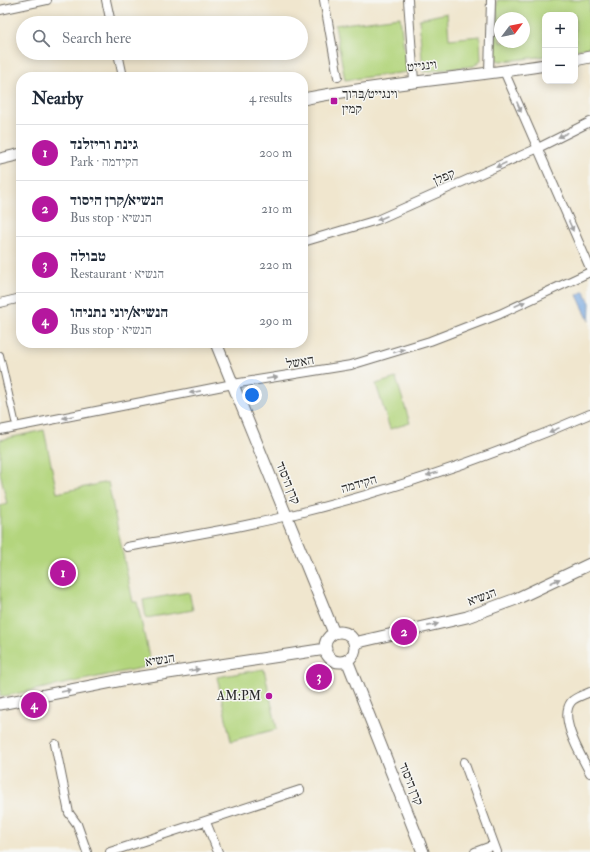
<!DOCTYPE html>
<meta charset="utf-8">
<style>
:root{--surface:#fff;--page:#f2f2f3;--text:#1f2937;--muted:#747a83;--line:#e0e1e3;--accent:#b5179e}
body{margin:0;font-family:"IM FELL Double Pica","Frank Ruhl Libre",serif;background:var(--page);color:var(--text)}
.controls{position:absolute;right:12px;top:12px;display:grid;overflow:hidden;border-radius:8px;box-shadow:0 2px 10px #0003}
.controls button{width:36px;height:36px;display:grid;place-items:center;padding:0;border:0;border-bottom:1px solid var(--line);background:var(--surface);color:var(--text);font:20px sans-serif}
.compass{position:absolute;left:494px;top:12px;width:36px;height:36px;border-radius:50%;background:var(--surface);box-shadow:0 2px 10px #0003;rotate:58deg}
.you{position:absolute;left:252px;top:395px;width:14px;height:14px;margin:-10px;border:3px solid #fff;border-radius:50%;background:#1a73e8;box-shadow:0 0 0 6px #1a73e833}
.badge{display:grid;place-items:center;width:26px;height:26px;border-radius:50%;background:var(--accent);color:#fff;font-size:13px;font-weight:700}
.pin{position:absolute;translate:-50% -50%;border:2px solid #fff;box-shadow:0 1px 4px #0006}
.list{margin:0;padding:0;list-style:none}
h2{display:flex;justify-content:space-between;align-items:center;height:52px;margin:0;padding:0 16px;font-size:17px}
h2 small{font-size:13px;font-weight:400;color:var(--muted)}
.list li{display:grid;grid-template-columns:26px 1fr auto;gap:12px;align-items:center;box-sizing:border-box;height:56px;padding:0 16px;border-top:1px solid var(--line)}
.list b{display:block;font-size:15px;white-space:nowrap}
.list p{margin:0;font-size:13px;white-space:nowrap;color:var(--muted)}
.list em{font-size:13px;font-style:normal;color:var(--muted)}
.icon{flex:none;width:22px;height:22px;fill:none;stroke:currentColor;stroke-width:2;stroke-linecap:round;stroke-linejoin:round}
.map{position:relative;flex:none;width:590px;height:852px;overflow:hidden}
.search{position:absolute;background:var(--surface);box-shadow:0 2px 10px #0003;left:16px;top:16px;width:292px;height:44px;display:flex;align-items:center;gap:10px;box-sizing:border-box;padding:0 14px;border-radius:22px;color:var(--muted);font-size:15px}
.panel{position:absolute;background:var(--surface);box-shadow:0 2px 10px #0003;left:16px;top:72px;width:292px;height:276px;border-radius:16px}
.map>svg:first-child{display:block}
</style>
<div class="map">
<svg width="590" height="852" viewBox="0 0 590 852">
<rect width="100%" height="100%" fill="#f6f6f2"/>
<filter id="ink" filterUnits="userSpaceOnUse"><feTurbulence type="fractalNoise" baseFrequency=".025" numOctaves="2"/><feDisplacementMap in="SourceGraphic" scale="8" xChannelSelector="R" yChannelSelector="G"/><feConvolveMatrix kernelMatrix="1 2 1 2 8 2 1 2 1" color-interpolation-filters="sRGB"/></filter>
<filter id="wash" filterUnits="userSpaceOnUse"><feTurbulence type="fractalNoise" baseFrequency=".012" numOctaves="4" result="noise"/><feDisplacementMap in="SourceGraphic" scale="16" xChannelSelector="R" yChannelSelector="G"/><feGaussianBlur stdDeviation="0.9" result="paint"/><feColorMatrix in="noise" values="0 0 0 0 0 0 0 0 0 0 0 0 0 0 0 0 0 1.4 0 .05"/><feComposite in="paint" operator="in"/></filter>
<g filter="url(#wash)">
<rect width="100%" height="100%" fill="#f0e6ce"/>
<path fill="#b3d57d" stroke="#6f8054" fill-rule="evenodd" d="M497 0H590V47L575 50V15H545V56L515 60 500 61 495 59 493 56 494 35H497V21H493V18H497V10H493V8H497ZM500 18H524V42H500Z
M447 13 449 39 480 36 481 60 474 66 423 72 419 19Z
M400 17 407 72 345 80 335 25Z
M396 378 410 423 390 429 376 384Z
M44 430 57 493 108 482 133 602H137L151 666 0 697V506L7 504 0 472V440Z
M189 592 193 610 146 618 143 600Z
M264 669 277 729 231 741 217 677Z"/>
<path fill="#75a6e0" stroke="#506886" d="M584 291 590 303 589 321 577 295Z"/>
</g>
<g filter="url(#ink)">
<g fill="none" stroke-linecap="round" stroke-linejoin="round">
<defs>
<path id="pedestrian" d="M0 355 15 421"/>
<path id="minor" d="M106 0 111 23
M324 0 338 77
M408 0 414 81
M0 10 47 0
M118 53 123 77
M504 71 590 268
M489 73 491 0
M303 242 377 220 536 149 590 122
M0 303 21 298
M0 430 233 384 351 365 430 341 500 314 590 272
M127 547C180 537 234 529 287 516 390 491 492 457 590 414
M590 692C584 695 575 697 571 702 558 719 582 757 590 773
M55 744 69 813 77 824 87 852
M464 762 497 852
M206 822 218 852
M110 852 300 790
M475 852 494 845"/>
<path id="tertiary" d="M575 60 590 57
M303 99C383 83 465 78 545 65
M0 159 21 154
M216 343 334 633
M325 647a15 15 0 1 1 30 0a15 15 0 1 1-30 0Z
M354 643 467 617 516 599 590 564
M347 660 423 852
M0 704 122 680 326 649"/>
</defs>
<use href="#pedestrian" stroke="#706c64" stroke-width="8"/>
<use href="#minor" stroke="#706c64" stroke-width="10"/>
<use href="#tertiary" stroke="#706c64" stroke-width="13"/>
<use href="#pedestrian" stroke="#fff" stroke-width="6"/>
<use href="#minor" stroke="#fff" stroke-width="8"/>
<use href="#tertiary" stroke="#fff" stroke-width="11"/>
</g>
<defs><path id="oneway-solid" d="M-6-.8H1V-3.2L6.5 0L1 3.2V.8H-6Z"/></defs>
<g fill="#a0a0a0">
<use href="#oneway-solid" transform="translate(519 107) rotate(67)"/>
<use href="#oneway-solid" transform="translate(563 135) rotate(154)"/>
<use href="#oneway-solid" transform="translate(501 165) rotate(156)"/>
<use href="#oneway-solid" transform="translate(382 218) rotate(157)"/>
<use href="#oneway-solid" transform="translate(571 226) rotate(66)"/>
<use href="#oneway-solid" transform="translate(520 304) rotate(-25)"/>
<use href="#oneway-solid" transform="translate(399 351) rotate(-17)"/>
<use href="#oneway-solid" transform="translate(272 378) rotate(-9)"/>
<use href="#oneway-solid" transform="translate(195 392) rotate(169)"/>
<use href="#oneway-solid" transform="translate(68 417) rotate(169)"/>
<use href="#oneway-solid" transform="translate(554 430) rotate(157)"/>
<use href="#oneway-solid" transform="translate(432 474) rotate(163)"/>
<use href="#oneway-solid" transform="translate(555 581) rotate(-25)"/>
<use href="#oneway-solid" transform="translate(433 625) rotate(-13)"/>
<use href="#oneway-solid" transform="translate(194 670) rotate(-9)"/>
<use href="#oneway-solid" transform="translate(66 691) rotate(-11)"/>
</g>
</g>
<g fill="#b5179e" stroke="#f6f6f2" stroke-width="1.5">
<rect x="330" y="97" width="8" height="8" rx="2"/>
<circle cx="269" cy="696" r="4"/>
</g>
<g text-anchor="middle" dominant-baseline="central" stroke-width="3" stroke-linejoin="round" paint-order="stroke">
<g font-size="13" fill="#2b2b2b" stroke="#f6f6f2">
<text transform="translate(422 66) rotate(-6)">וינגייט</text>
<text transform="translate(444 177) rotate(-24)">קפלן</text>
<text transform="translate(300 362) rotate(-9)">האשל</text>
<text transform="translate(288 483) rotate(68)">קרן היסוד</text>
<text transform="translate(359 484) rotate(-16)">הקידמה</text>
<text transform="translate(482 597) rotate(-20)">הנשיא</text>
<text transform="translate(160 660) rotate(-9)">הנשיא</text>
<text transform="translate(411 784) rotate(68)">קרן היסוד</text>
</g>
<g font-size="13" fill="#2b2b2b" stroke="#f6f6f2" text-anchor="start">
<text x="342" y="94">וינגייט/ברוך<tspan x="342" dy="15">קמין</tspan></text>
<text x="261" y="696" text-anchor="end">AM:PM</text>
</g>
</g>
</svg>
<div class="controls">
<button>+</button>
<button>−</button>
</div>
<svg class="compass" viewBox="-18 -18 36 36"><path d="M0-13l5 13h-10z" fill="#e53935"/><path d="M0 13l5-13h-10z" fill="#747a83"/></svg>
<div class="you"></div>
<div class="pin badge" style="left:63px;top:573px">1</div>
<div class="pin badge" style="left:404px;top:632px">2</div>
<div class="pin badge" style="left:319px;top:677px">3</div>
<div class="pin badge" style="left:34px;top:705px">4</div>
<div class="search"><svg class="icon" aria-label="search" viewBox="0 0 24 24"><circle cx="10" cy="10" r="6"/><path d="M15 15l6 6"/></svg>Search here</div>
<section class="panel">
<h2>Nearby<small>4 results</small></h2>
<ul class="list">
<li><span class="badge">1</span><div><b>גינת וריזלנד</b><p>Park · הקידמה</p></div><em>200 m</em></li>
<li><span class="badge">2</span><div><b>הנשיא/קרן היסוד</b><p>Bus stop · הנשיא</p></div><em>210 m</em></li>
<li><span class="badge">3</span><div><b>טבולה</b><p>Restaurant · הנשיא</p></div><em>220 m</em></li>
<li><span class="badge">4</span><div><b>הנשיא/יוני נתניהו</b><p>Bus stop · הנשיא</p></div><em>290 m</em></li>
</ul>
</section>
</div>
